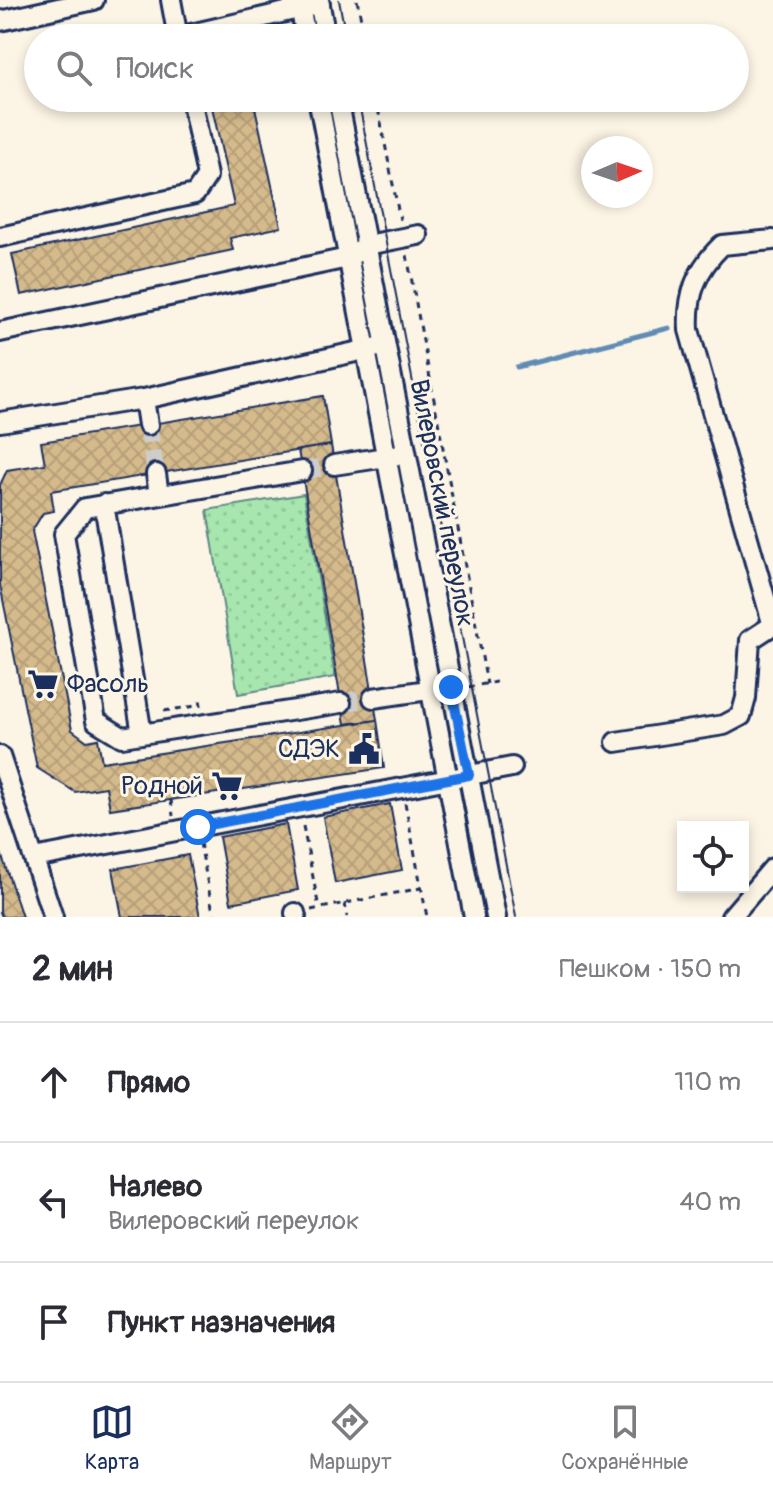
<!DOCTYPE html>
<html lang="ru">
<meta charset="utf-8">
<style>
:root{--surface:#fff;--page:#f7f7f7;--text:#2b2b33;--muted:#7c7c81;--line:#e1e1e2;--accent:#1b2f5e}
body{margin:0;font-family:Pangolin,sans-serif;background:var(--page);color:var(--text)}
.controls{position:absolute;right:24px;bottom:24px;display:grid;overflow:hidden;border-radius:0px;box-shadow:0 4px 12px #0003}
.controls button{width:72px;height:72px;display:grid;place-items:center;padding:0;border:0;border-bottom:2px solid var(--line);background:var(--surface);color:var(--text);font:40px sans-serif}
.compass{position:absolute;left:581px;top:136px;width:72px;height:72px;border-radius:50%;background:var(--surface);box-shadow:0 4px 12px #0003;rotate:88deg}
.stop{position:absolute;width:24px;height:24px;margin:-18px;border:6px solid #1a73e8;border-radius:50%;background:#fff}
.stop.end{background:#1a73e8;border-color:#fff;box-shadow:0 2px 8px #0008}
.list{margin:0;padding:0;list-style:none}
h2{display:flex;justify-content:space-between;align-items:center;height:104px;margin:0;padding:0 32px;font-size:34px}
h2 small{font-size:26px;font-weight:400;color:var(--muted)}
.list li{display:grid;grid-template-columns:52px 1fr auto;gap:24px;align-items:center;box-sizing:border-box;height:120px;padding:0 32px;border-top:2px solid var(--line)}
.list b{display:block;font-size:30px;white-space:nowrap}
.list p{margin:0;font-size:26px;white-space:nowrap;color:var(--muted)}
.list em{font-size:26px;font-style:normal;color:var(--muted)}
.icon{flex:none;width:44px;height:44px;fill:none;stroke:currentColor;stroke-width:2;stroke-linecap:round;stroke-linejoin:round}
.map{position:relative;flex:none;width:773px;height:917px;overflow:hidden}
.search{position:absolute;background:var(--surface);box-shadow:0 4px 12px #0003;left:24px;right:24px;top:24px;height:88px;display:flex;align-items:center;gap:20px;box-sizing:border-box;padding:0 28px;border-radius:44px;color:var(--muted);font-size:30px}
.sheet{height:464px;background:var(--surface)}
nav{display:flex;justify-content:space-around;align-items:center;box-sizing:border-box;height:112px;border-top:2px solid var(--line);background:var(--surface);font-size:22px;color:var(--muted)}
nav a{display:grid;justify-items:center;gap:4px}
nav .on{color:var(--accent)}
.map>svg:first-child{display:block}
</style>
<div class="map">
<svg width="773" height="917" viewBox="0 0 773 917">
<defs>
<pattern id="green-dots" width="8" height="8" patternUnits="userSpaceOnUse" patternTransform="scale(2)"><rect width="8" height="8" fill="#a7e6ae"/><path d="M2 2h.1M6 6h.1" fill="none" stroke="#8fc698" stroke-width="1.8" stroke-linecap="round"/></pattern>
<pattern id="building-cross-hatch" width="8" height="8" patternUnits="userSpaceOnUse" patternTransform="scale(2)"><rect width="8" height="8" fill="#d5ba8b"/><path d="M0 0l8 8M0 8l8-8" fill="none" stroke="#b6a07a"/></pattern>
</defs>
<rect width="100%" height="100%" fill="#fcf5e5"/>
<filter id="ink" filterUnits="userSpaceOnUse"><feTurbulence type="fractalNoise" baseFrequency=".0125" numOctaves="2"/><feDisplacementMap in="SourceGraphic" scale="16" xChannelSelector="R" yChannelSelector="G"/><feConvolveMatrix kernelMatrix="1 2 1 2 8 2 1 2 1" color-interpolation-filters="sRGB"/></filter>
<g filter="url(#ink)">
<path fill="url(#green-dots)" stroke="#618a86" stroke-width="2" d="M304 494 335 677 238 694 207 510Z"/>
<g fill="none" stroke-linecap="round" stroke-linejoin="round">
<path stroke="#608bb4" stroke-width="5" d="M517 367 669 328"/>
</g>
<path fill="url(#building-cross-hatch)" stroke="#1b2f5e" stroke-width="2" d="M210 98H253L281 227 230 238 233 250 21 295 12 254 234 206Z
M323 396 331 445 51 491 54 511 43 513 32 531 72 730 87 741 98 739 102 762 377 720 384 768 110 809 106 787 75 792 37 768 0 585V485L7 470 45 464 41 442Z
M331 445 377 720 345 724 298 450Z
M390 804 402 870 335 883 323 817Z
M286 824 298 890 231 903 219 837Z
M0 850 22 917H2L0 912Z
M188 855 200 917H122L113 869Z"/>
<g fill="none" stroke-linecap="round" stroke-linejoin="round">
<path stroke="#cfcdca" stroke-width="18" stroke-dasharray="18 9" stroke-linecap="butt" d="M148 425 156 474
M302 471 334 465
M341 703 373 698"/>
<defs>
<path id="minor" d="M171 0 178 38
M299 0 306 38
M319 0 326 38
M0 21 94 0
M178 37 320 4
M318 98 474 917
M338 98 496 917
M0 237 195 194 207 176 191 98
M773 240 722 245C696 270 687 295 689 330L773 626
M0 332 348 258 367 245 418 235
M144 399 148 425
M0 422 144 399 378 347
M334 465 399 455
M302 471 85 508 64 534 96 721 122 737 341 703
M156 474 159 495
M104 504 142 734
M373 698 442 688
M616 742 724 725 741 716 746 698 750 640 773 625
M0 756 53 917
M34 858 512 767
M295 913 296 917
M731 917 773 868"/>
</defs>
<use href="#minor" stroke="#1b2f5e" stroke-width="24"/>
<path stroke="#1b2f5e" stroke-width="3" stroke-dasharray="6 6" stroke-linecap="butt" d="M357 0 365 38
M376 98 400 220
M407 255 487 684
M468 687 496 682
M164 711 201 705 200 700
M171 800 173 816
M405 803 427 917
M303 826 319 908
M200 843 214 917
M345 903 347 917
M311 910 421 888"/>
<use href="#minor" stroke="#fcf5e5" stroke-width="18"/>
<path stroke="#1b2f5e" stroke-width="2" d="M339 0 346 38
M358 98 516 917"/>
</g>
</g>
<g fill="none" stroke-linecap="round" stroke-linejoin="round" filter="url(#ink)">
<path stroke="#1a73e8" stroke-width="10" d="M198 827 469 775 451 687"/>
</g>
<defs>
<symbol id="supermarket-bare" viewBox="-9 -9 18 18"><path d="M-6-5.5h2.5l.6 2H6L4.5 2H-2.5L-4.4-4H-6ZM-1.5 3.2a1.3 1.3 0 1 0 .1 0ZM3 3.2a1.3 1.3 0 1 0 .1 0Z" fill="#1b2f5e" stroke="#fcf5e5" stroke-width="2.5" paint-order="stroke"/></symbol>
<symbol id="civic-bare" viewBox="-9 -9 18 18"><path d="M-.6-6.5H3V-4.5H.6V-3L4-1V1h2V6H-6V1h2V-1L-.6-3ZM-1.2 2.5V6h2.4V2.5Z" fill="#1b2f5e" stroke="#fcf5e5" stroke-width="2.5" paint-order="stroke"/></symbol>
</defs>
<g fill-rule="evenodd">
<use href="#supermarket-bare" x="21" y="662" width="44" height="44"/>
<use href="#civic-bare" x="342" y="727" width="44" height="44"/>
<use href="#supermarket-bare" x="205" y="764" width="44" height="44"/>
</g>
<g text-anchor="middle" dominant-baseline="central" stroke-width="6" stroke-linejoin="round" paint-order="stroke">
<g font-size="26" fill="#1b2f5e" stroke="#fcf5e5">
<text transform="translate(442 503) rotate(79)">Вилеровский переулок</text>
</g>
<g font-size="26" fill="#1b2f5e" stroke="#fcf5e5" text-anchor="end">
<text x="67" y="684" text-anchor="start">Фасоль</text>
<text x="340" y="749">СДЭК</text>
<text x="203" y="786">Родной</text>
</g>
</g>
</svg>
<div class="controls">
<button><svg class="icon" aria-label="locate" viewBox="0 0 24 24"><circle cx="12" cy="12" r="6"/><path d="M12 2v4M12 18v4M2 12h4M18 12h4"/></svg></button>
</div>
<svg class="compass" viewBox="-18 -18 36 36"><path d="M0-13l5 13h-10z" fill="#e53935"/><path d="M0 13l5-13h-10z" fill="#7c7c81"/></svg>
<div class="stop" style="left:198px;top:827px"></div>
<div class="stop end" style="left:451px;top:687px"></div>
<div class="search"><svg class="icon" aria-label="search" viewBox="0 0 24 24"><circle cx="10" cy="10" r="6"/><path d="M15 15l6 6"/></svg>Поиск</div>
</div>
<section class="sheet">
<h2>2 мин<small>Пешком · 150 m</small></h2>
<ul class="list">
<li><svg class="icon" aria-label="ahead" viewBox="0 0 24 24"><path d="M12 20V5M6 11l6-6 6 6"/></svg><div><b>Прямо</b></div><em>110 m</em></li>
<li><svg class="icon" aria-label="left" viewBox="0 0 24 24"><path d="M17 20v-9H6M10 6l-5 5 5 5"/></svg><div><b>Налево</b><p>Вилеровский переулок</p></div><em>40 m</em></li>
<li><svg class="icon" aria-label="arrive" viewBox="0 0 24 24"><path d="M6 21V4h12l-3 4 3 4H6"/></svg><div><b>Пункт назначения</b></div></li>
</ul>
</section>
<nav>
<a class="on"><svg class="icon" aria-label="map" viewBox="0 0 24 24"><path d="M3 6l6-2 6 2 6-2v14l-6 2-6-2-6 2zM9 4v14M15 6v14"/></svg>Карта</a>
<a><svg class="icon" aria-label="directions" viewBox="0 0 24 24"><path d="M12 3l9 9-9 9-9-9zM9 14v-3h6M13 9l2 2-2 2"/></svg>Маршрут</a>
<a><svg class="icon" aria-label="saved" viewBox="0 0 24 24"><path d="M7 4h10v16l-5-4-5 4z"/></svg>Сохранённые</a>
</nav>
